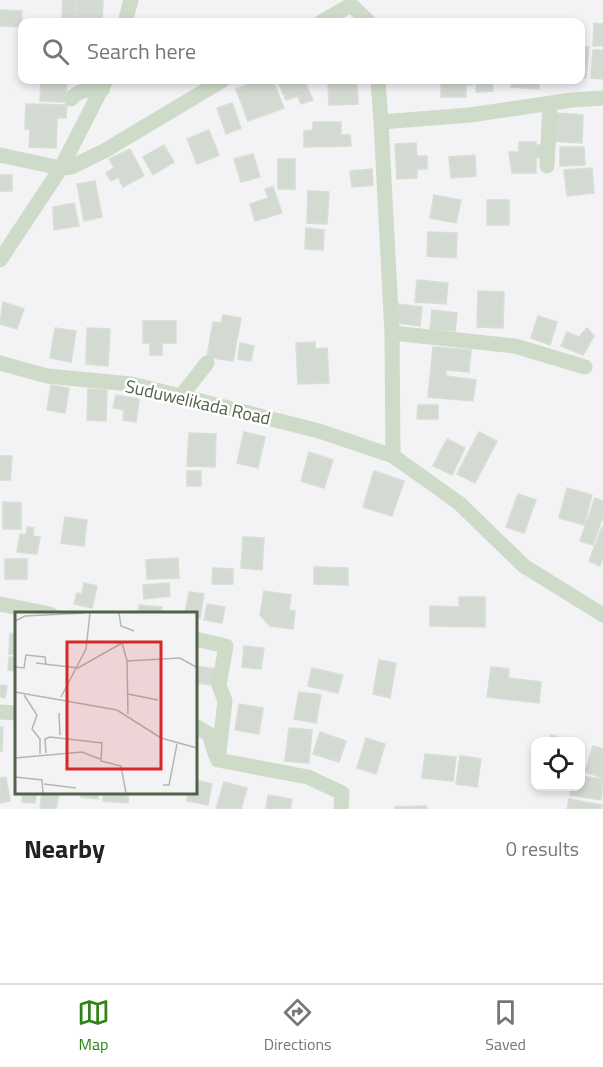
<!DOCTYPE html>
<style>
:root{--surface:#fff;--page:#f6f6f6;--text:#222;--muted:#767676;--line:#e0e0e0;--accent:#2d8415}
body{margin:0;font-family:"Titillium Web",sans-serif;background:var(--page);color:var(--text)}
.controls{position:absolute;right:18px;bottom:18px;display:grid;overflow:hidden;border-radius:12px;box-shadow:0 3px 9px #0003}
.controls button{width:54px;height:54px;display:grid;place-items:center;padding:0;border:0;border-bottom:2px solid var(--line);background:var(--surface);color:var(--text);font:30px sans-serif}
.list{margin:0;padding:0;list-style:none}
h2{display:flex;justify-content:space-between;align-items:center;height:78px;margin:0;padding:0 24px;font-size:26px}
h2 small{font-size:20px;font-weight:400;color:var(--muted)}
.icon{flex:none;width:33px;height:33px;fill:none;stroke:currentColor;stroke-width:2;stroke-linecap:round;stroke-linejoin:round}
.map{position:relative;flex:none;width:603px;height:809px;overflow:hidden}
.search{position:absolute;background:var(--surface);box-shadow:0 3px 9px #0003;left:18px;right:18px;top:18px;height:66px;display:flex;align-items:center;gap:15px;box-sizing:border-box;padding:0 21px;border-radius:12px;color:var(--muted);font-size:22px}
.sheet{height:174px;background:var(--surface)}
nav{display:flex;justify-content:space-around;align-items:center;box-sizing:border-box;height:84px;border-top:2px solid var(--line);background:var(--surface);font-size:16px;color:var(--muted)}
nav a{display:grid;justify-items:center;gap:3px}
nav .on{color:var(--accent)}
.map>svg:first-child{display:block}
</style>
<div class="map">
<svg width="603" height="809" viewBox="0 0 603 809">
<rect width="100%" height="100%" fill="#f3f2f5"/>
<path fill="#d3dad1" stroke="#d6ded6" stroke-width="1.5" d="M63 0H76L75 22H62Z
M77 0H103L102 22H77Z
M0 10 22 11 21 27 0 26Z
M594 23 603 24V46H593Z
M580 47H589L586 78H580Z
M593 50H603V79L591 78Z
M41 80H67L66 102 40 101Z
M261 80H273L284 108 248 121 236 89Z
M277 80H304L313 100 301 104 298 96 286 100Z
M441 80H472V85H466V97H441Z
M476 80H492L493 91 476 92Z
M512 80H539V89L511 87Z
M357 81 358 104 329 105 328 82Z
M232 103 241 128 226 134 217 108Z
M26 104 67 105 66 118H57L56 148 29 147 30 129H25Z
M554 113 583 115 582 143 552 141Z
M313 122H341V135H350L351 146 304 147V131L313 130Z
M209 130 219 155 197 164 187 139Z
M519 142H536V145H541V158H536V173H512L509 152H519Z
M416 143 417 156H427V169H417V178L397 179 395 144Z
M164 145 174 162 153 175 143 157Z
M560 147H584L585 165 560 166Z
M130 149 144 176 123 187 118 177 111 181 106 173 114 168 109 159Z
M253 154 260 177 241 182 234 159Z
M475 155 476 176 451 178 449 157Z
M278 159H295V189H278Z
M592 168 594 193 567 196 564 170Z
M372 169 373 185 352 187 350 171Z
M0 175H12V191H0Z
M95 181 102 217 84 221 77 184Z
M273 187 282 213 255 221 250 204 268 198 265 189Z
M308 191 329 192 327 224 307 223Z
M434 195 461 200 456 223 430 218Z
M487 200H509V225H487Z
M74 203 79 226 54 230 53 207Z
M306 228 324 230 323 250 305 249Z
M428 232 457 233 456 258 427 256Z
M417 280 448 283 446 304 415 302Z
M478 291 504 292 503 328 477 327Z
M3 302 24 309 17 329 0 324Z
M398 304 422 307 420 326 396 323Z
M432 310 457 313 455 331 430 329Z
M223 315 241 318 233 361 207 357 213 322 221 323Z
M538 316 557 322 550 345 531 338Z
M143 321H176V343H162V355H150V343H143Z
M55 328 76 331 71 362 50 358Z
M87 328 110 329 108 366 86 364Z
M587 328 594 336 583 355 561 346 567 332 579 337Z
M315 342V349L327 348 329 383 298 384 296 343Z
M240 343 254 346 251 361 238 359Z
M433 347 471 350 469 372 446 370V376L476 380 473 401 428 397Z
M51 385 69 388 65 413 47 410Z
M88 389 107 390 106 421 87 420Z
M116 395 139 399 136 422 123 420 124 410 113 408Z
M418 405H438V419H417Z
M244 432 265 437 258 468 237 463Z
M479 432 497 441 475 483 457 474Z
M189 433 216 434 215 467 187 466Z
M447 439 465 448 452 475 433 466Z
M309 452 333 460 324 488 301 481Z
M0 456H12L10 480H0Z
M187 471H201V486H187Z
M374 471 404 481 392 516 363 507Z
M567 488 592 495 584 525 559 518Z
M518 494 536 500 524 533 506 527Z
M595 498 603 501V516L593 545 580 541Z
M3 502 21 503V529H3Z
M65 517 87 520 84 546 61 543Z
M27 527 34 528 33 536 40 537 37 554 17 552 20 534 26 535Z
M602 527 603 557 600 566 589 561Z
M243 537 264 538 262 570 241 568Z
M178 558 179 578 147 579 146 560Z
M5 559H27V579H5Z
M314 567 348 568V585L314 584Z
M213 568 233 569V584H212Z
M84 583 97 586 92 608 74 604 77 593 82 594Z
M169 583 170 596 144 599 143 585Z
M264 591 291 595 289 610 295 611 293 629 270 626 260 615Z
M189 592 204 594 200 618 195 617V614H185Z
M459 597H485V627L430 626V606L459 607Z
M207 604 225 607 222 623 204 620Z
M139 605 162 607 161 614H138Z
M10 634H16V654H9Z
M244 646 264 648 261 669 242 667Z
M9 657H16V671L8 670Z
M379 660 396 663 390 698 373 694Z
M195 666 216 669 213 685 195 683Z
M491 667 509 669 508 678 541 682 539 703 487 697Z
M312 668 343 675 338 693 308 686Z
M0 685 7 686 5 698 0 697Z
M299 692 321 695 316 723 294 719Z
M239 704 263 708 259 734 235 730Z
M0 727H3L2 751H0Z
M289 728 312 730 309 763 285 761Z
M320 732 346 741 339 762 313 754Z
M551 735 573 742H549Z
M366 738 385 744 376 774 357 768Z
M593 746 603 749V778L585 772Z
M425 754 456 757 453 781 422 778Z
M460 756 481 759 477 787 456 784Z
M580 776 603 779 601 800 570 795 571 786H580Z
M6 777 10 801 0 803V778Z
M195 780 212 784 208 805 187 801 188 792H195Z
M224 782 247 788 241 809H216Z
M23 792H37L35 803 22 802Z
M42 792H59L56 809H40Z
M81 792H99L98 799 81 797Z
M103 792H129L128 803 103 801Z
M268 795 292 799 290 809H266Z
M569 799 602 805 601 809H567Z
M426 806 427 809H395V807Z"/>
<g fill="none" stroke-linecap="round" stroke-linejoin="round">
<path stroke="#cddbc8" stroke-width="15" d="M125 22 131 0
M321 22 351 5 369 22
M378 80 381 122
M71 99C79 89 91 90 102 90
M0 155 61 168 71 167 104 151 223 80
M547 166 550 104
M0 260 61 168 106 80
M392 333 515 346 585 367
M0 363 47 376 131 384 181 396 319 431 393 456 459 503 524 566 603 615
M181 396 207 363
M393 456 392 333 381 122 470 115 572 100 603 98
M0 604 50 614
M195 639 226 646 219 685 225 701 218 760 308 777 342 793 341 809
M0 712 16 713
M195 726 209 734 216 756"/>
</g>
<g text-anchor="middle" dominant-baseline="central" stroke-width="5" stroke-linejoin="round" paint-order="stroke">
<g font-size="18" fill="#506247" stroke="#fff">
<text transform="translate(198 402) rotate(13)">Suduwelikada Road</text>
</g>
</g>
<g transform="translate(15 612)">
<rect width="182" height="182" fill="#f3f2f5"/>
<path fill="none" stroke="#b2b8af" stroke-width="1.5" d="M104 1 106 14 119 19M0 9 10 4 69 1M21 51 63 56 107 31 112 49M0 55 9 56 11 43 30 45 31 53M0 80 102 98 146 126 182 136M113 82 143 88M9 83 22 103 17 117 25 127V142M46 85 71 37 75 1M44 101 45 123M113 102 112 49 165 46 181 55M31 141 30 127 35 125 87 131 86 149 106 154 111 181M0 146 67 140 85 147M0 165 27 168 28 181M29 172 61 176M148 173H154L162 132"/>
<path fill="#d62828" fill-opacity="0.15" stroke="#d62828" stroke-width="3" d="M52 30H146V157H52Z"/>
<rect width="182" height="182" fill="none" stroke="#506247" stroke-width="3"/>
</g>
</svg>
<div class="controls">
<button><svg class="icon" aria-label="locate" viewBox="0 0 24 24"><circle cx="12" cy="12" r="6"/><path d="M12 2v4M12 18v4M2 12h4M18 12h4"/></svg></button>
</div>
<div class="search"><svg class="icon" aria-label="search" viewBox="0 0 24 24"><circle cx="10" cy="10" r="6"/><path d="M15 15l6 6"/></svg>Search here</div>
</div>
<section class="sheet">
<h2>Nearby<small>0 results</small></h2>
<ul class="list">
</ul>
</section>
<nav>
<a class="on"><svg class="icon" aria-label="map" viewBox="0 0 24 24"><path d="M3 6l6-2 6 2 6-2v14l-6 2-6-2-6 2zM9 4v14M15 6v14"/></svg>Map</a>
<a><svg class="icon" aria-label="directions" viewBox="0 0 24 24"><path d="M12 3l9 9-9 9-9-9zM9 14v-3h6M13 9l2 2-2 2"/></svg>Directions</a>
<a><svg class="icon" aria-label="saved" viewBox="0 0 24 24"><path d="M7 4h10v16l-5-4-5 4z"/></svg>Saved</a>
</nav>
